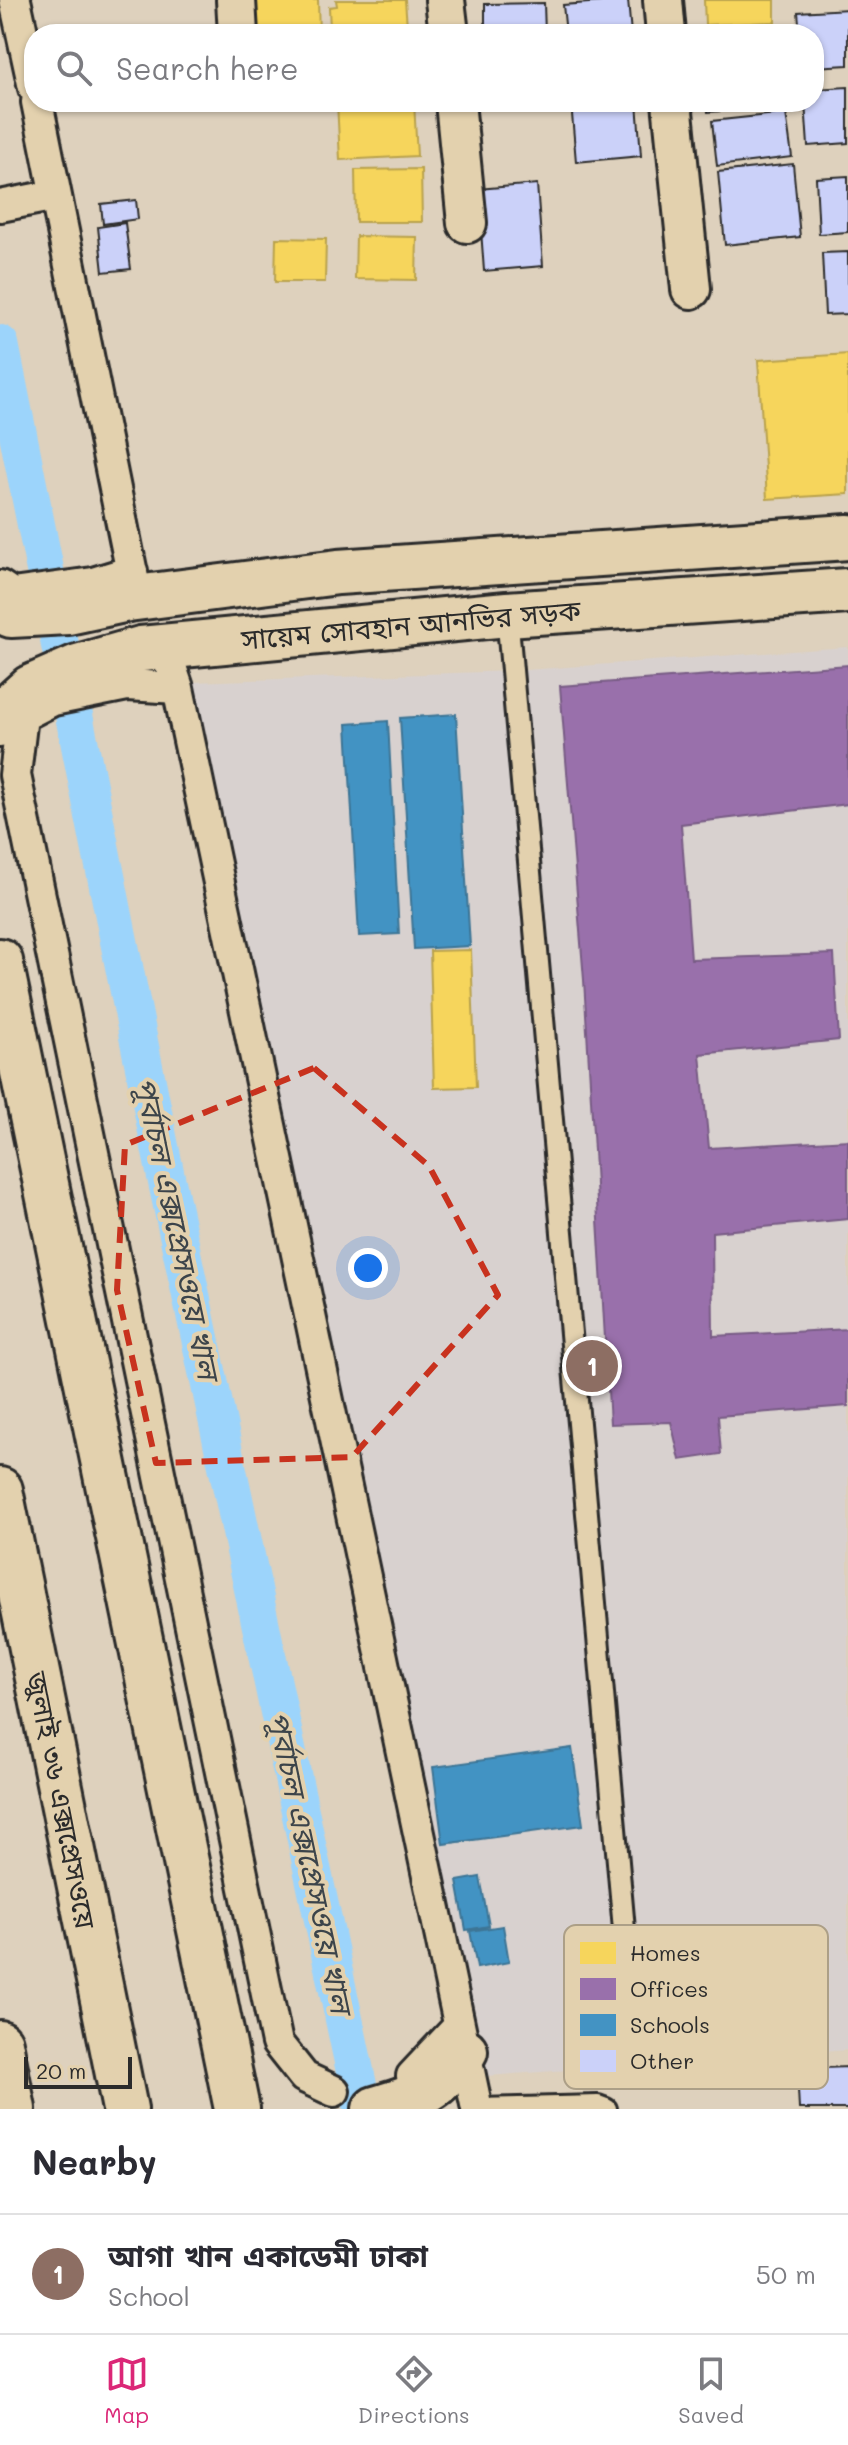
<!DOCTYPE html>
<meta charset="utf-8">
<style>
:root{--surface:#fff;--page:#f2f2f3;--text:#2b2b33;--muted:#7c7c81;--line:#e1e1e2;--accent:#db2777}
body{margin:0;font-family:Mali,"Noto Sans Bengali",sans-serif;background:var(--page);color:var(--text)}
.scale{position:absolute;left:24px;bottom:20px;width:108px;box-sizing:border-box;padding-left:8px;border:4px solid #2b2b2b;border-top:0;font-size:22px;line-height:28px;white-space:nowrap;color:#2b2b2b;-webkit-text-stroke:6px #e3d1ae;paint-order:stroke}
.you{position:absolute;left:368px;top:1268px;width:28px;height:28px;margin:-20px;border:6px solid #fff;border-radius:50%;background:#1a73e8;box-shadow:0 0 0 12px #1a73e833}
.badge{display:grid;place-items:center;width:52px;height:52px;border-radius:50%;background:var(--accent);color:#fff;font-size:26px;font-weight:700}
.pin{position:absolute;translate:-50% -50%;border:4px solid #fff;box-shadow:0 2px 8px #0006}
.list{margin:0;padding:0;list-style:none}
h2{display:flex;justify-content:space-between;align-items:center;height:104px;margin:0;padding:0 32px;font-size:34px}
h2 small{font-size:26px;font-weight:400;color:var(--muted)}
.list li{display:grid;grid-template-columns:52px 1fr auto;gap:24px;align-items:center;box-sizing:border-box;height:120px;padding:0 32px;border-top:2px solid var(--line)}
.list b{display:block;font-size:30px;white-space:nowrap}
.list p{margin:0;font-size:26px;white-space:nowrap;color:var(--muted)}
.list em{font-size:26px;font-style:normal;color:var(--muted)}
.icon{flex:none;width:44px;height:44px;fill:none;stroke:currentColor;stroke-width:2;stroke-linecap:round;stroke-linejoin:round}
.map{position:relative;flex:none;width:848px;height:2109px;overflow:hidden}
.search{position:absolute;background:var(--surface);box-shadow:0 2px 6px #0004;left:24px;right:24px;top:24px;height:88px;display:flex;align-items:center;gap:20px;box-sizing:border-box;padding:0 28px;border-radius:32px;color:var(--muted);font-size:30px}
.sheet{height:224px;background:var(--surface)}
nav{display:flex;justify-content:space-around;align-items:center;box-sizing:border-box;height:112px;border-top:2px solid var(--line);background:var(--surface);font-size:22px;color:var(--muted)}
nav a{display:grid;justify-items:center;gap:4px}
nav .on{color:var(--accent)}
.map>svg:first-child{display:block}
</style>
<div class="map">
<svg width="848" height="2109" viewBox="0 0 848 2109">
<rect width="100%" height="100%" fill="#ded1bd"/>
<filter id="ink" filterUnits="userSpaceOnUse"><feTurbulence type="fractalNoise" baseFrequency=".0125" numOctaves="2"/><feDisplacementMap in="SourceGraphic" scale="16" xChannelSelector="R" yChannelSelector="G"/><feConvolveMatrix kernelMatrix="1 2 1 2 8 2 1 2 1" color-interpolation-filters="sRGB"/></filter>
<g filter="url(#ink)">
<path fill="#d8d1cf" d="M848 647V2050L486 2076 192 682 512 671Z"/>
<path fill="#f6d55c" stroke="#b9a24d" stroke-width="2" d="M251 0H318L319 34H252Z
M336 0H405L407 26 330 29 329 7 337 6Z
M704 0H775V22L705 25Z
M337 102H414L417 156 340 160Z
M421 169 422 222H356L355 170Z
M356 236 417 237 416 280 355 279Z
M276 238 326 239 325 282H275Z
M848 354V494L767 499 758 360Z
M471 950 476 1087 434 1088 430 951Z"/>
<path fill="#9970ab" stroke="#785b85" stroke-width="2" d="M848 665V804L681 824 691 959 834 954 839 1040 700 1054 709 1148 848 1140V1219L712 1232 713 1336 848 1329V1406L718 1416 721 1454 680 1460 671 1422 610 1424 584 980 560 686Z"/>
<path fill="#4393c3" stroke="#3c7495" stroke-width="2" d="M456 714 470 946 414 949 400 718Z
M388 721 399 934 359 936 347 724Z
M572 1748 583 1825 443 1844 433 1767Z
M480 1877 489 1926 466 1930 457 1881Z
M503 1926 509 1962 477 1968 470 1931Z"/>
<g fill="none" stroke-linecap="round" stroke-linejoin="round">
<path stroke="#9cd4fb" stroke-width="38" d="M0 344 167 1182 363 2109"/>
</g>
<path fill="#cbd1f9" stroke="#2b2b2b" stroke-width="2" d="M628 0 631 34H566L563 5Z
M544 3 545 34H485V4Z
M848 9V65L814 67V34H800L798 12Z
M848 87V143L808 146 805 102H814V89Z
M571 102H637L641 156 576 162Z
M707 102H781L782 107 708 112Z
M786 113 792 157 717 166 712 121Z
M793 164 800 237 725 245 718 172Z
M848 176V232L819 234 816 178Z
M537 184 543 266 484 271 478 189Z
M136 200 138 219 103 224 101 204Z
M125 223 131 269 103 272 98 227Z
M848 252V314L825 315 822 253Z
M848 2067V2109H799L797 2069Z"/>
<g fill="none" stroke-linecap="round" stroke-linejoin="round">
<defs>
<path id="service" d="M507 614 626 1952
M477 2109 598 2106 606 2109"/>
<path id="pedestrian" d="M15 0 34 88
M37 102 137 598
M0 206 51 196
M0 586 12 594 93 583 132 571
M172 670 178 688 477 2109
M178 688 127 685 53 700 22 716 15 775 277 2043 304 2077 334 2091
M412 2076 459 2026"/>
<path id="minor" d="M236 0 238 34
M445 0 449 34
M663 0 666 34
M455 102 467 223
M672 102 691 289"/>
<path id="tertiary" d="M0 610 11 615 68 612 128 599 338 572 848 537
M0 725 9 707 30 688 78 667 141 649 507 614 848 591
M375 2109C419 2096 438 2092 465 2051"/>
<path id="primary" d="M0 961 237 2109"/>
<path id="motorway" d="M0 1490 125 2109
M0 2043 13 2109"/>
</defs>
<use href="#service" stroke="#2b2b2b" stroke-width="26"/>
<use href="#pedestrian" stroke="#2b2b2b" stroke-width="36"/>
<use href="#minor" stroke="#2b2b2b" stroke-width="44"/>
<use href="#tertiary" stroke="#2b2b2b" stroke-width="50"/>
<use href="#primary" stroke="#2b2b2b" stroke-width="50"/>
<use href="#motorway" stroke="#2b2b2b" stroke-width="50"/>
<use href="#service" stroke="#e3d1ae" stroke-width="20"/>
<use href="#pedestrian" stroke="#e3d1ae" stroke-width="30"/>
<use href="#minor" stroke="#e3d1ae" stroke-width="38"/>
<use href="#tertiary" stroke="#e3d1ae" stroke-width="44"/>
<use href="#primary" stroke="#e3d1ae" stroke-width="44"/>
<use href="#motorway" stroke="#e3d1ae" stroke-width="44"/>
</g>
</g>
<path fill="none" stroke="#c8321e" stroke-width="6" stroke-dasharray="16 10" stroke-linejoin="round" d="M314 1068 429 1166 498 1295 352 1457 156 1463 117 1290 125 1145Z"/>
<g text-anchor="middle" dominant-baseline="central" stroke-width="8" stroke-linejoin="round" paint-order="stroke">
<g font-size="28" fill="#2b2b2b" stroke="#e3d1ae">
<text transform="translate(411 624) rotate(-5)">সায়েম সোবহান আনভির সড়ক</text>
<text transform="translate(62 1800) rotate(79)">জুলাই ৩৬ এক্সপ্রেসওয়ে</text>
</g>
<g font-size="30" font-style="italic" fill="#3c444a" stroke="#e3d1ae">
<text transform="translate(178 1228) rotate(78)">পূর্বাচল এক্সপ্রেসওয়ে খাল</text>
<text transform="translate(311 1862) rotate(78)">পূর্বাচল এক্সপ্রেসওয়ে খাল</text>
</g>
</g>
<rect x="564" y="1925" width="264" height="164" rx="12" fill="#e3d1ae" stroke="#ac9f87" stroke-width="2"/>
<rect x="580" y="1942" width="36" height="22" fill="#f6d55c"/>
<rect x="580" y="1978" width="36" height="22" fill="#9970ab"/>
<rect x="580" y="2014" width="36" height="22" fill="#4393c3"/>
<rect x="580" y="2050" width="36" height="22" fill="#cbd1f9"/>
<g font-size="22" fill="#2b2b2b">
<text x="630" y="1961">Homes</text>
<text x="630" y="1997">Offices</text>
<text x="630" y="2033">Schools</text>
<text x="630" y="2069">Other</text>
</g>
</svg>
<div class="scale">20 m</div>
<div class="you"></div>
<div class="pin badge" style="left:592px;top:1366px;background:#8d6e63">1</div>
<div class="search"><svg class="icon" aria-label="search" viewBox="0 0 24 24"><circle cx="10" cy="10" r="6"/><path d="M15 15l6 6"/></svg>Search here</div>
</div>
<section class="sheet">
<h2>Nearby<small></small></h2>
<ul class="list">
<li><span class="badge" style="background:#8d6e63">1</span><div><b>আগা খান একাডেমী ঢাকা</b><p>School</p></div><em>50 m</em></li>
</ul>
</section>
<nav>
<a class="on"><svg class="icon" aria-label="map" viewBox="0 0 24 24"><path d="M3 6l6-2 6 2 6-2v14l-6 2-6-2-6 2zM9 4v14M15 6v14"/></svg>Map</a>
<a><svg class="icon" aria-label="directions" viewBox="0 0 24 24"><path d="M12 3l9 9-9 9-9-9zM9 14v-3h6M13 9l2 2-2 2"/></svg>Directions</a>
<a><svg class="icon" aria-label="saved" viewBox="0 0 24 24"><path d="M7 4h10v16l-5-4-5 4z"/></svg>Saved</a>
</nav>
